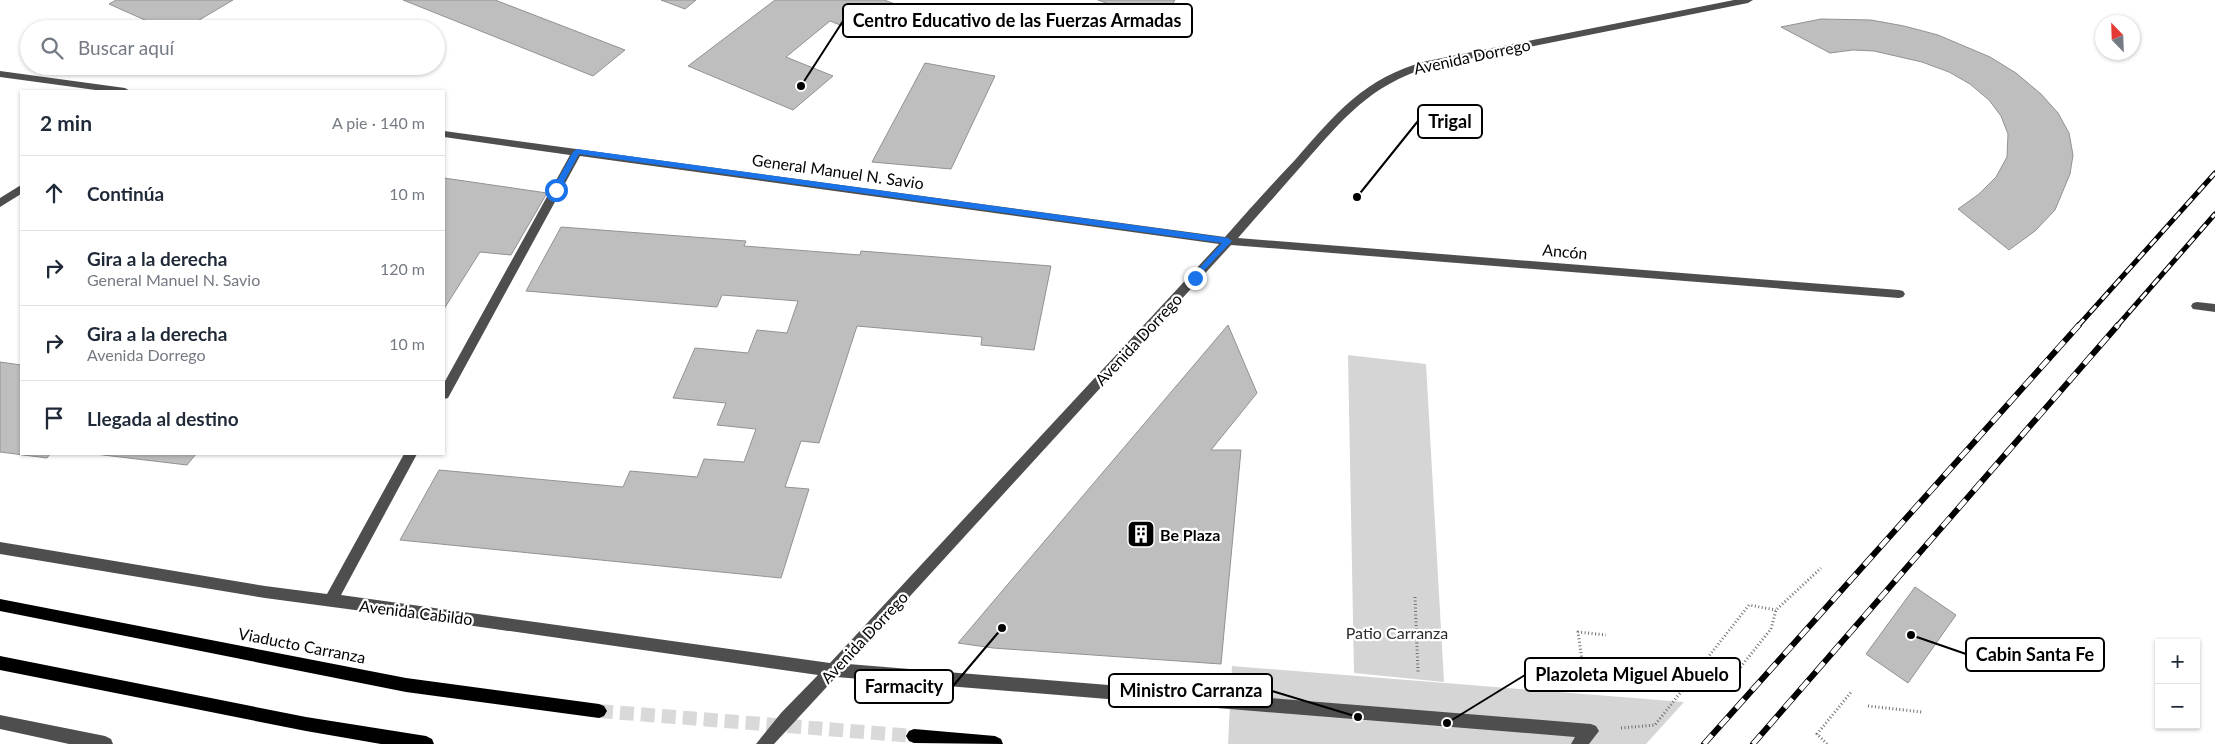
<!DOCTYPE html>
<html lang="es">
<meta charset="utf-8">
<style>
:root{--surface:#fff;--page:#f2f2f3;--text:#1f2937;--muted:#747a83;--line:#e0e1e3}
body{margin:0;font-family:Lato,sans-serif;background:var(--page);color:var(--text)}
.controls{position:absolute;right:15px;bottom:15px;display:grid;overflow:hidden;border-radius:0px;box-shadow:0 1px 4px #0004}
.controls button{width:45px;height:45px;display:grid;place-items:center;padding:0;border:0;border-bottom:1px solid var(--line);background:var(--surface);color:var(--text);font:25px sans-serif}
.compass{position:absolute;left:2095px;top:15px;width:45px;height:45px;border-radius:50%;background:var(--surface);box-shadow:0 1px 4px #0004;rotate:337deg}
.stop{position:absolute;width:15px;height:15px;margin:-11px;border:4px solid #1a73e8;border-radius:50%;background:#fff}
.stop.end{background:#1a73e8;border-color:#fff;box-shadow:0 1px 5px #0008}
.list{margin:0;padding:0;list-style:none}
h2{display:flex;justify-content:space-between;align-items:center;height:65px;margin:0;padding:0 20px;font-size:21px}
h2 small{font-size:16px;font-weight:400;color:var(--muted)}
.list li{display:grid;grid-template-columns:32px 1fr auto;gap:15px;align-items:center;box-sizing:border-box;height:75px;padding:0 20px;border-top:1px solid var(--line)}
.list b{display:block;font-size:19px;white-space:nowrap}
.list p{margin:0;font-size:16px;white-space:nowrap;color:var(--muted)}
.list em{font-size:16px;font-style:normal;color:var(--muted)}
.icon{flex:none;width:28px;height:28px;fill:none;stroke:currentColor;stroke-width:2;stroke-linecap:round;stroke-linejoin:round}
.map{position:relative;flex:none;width:2215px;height:744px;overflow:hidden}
.search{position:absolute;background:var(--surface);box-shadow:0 1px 4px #0004;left:20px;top:20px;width:425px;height:55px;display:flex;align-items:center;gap:12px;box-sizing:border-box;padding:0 18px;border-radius:28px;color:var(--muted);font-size:19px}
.panel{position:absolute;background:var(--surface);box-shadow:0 1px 4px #0004;left:20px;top:90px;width:425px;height:365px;border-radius:0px}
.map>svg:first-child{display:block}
</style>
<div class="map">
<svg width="2215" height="744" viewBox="0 0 2215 744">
<rect width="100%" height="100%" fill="#fff"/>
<path fill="#d5d5d5" d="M1348 355 1426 364 1444 682 1354 673Z
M1232 666 1684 702 1646 744H1228Z"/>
<path fill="#bebebe" stroke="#929292" d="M116 0H233L184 29H165L109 4Z
M403 0H495L625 50 593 76Z
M661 0H696L685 9Z
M775 0H884L906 8 871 37 830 21 786 57 833 76 793 110 688 66Z
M1098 0H1175L1161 23Z
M1821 19 1871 20 1904 26 1938 35 1990 57 2016 73 2041 94 2058 113 2069 133 2073 155 2070 174 2055 210 2035 231 2009 250 1958 209 1979 194 1996 177 2007 157 2008 134 2001 116 1989 100 1970 84 1949 72 1922 62 1874 51 1853 50 1830 53 1781 27Z
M925 63 995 76 951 169 872 162Z
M444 178 547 193 511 255 480 252 444 309Z
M561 227 746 241 744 246 860 255 861 251 1051 266 1034 350 981 345 982 337 857 326 819 443 801 441 785 487 809 489 781 578 400 540 439 470 623 487 630 471 697 477 704 459 744 462 756 429 717 425 726 403 673 398 695 348 748 353 757 330 787 333 798 301 722 295 717 307 526 291Z
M1228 325 1257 393 1211 450H1241L1221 664 993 648 958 643Z
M0 362 21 365V454H50L47 458 0 452Z
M95 454H196L187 465Z
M1915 587 1956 615 1908 683 1866 654Z"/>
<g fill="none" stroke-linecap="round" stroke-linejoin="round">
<path stroke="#d9d9d9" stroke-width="14" stroke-dasharray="14 7" stroke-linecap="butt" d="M599 711 914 736"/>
<path stroke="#707070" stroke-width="3" stroke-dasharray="1 2.5" stroke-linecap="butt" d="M1415 597 1418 672
M1583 667 1578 632 1606 635
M1723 689 1771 629 1776 610 1821 568
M1868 706 1922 712
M1621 728 1655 725 1749 605 1776 610
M1827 744 1817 734 1852 691"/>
<path fill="#4e4e4e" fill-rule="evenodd" d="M1734 0H1753L1748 3 1429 67C1369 86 1344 118 1304 163 1282 188 1260 213 1238 238L1899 290 1903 291 1905 294 1903 297 1899 298 1231 245 848 664 1591 724 1596 726 1599 731 1589 744H1571L1575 737 836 677 774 744H756L781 713 818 675 467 625 265 598 0 554V542L265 586 327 594 404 454H417L341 595 830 663 1219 244 580 156 448 398 444 399V383L570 155 444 137V131L1225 237C1248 211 1271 185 1295 160 1335 114 1365 77 1427 61Z
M0 71 125 88 130 91H103L0 77Z
M21 185V194L0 207V198Z
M2197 302 2215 304V312L2193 309 2191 306 2193 303Z
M0 715 105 736 111 739 113 744H69L0 729Z"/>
<path fill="#000" fill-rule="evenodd" d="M0 599 406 678 599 704 604 706 607 711 604 716 599 718 406 692 0 611Z
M0 656 306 717 426 736 432 739 434 744H381L306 731 0 670Z
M914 729 995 736 1001 739 1003 744 914 743 909 741 906 736 909 731Z"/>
<defs>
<path id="rail-far1" d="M2078 326 2215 173
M2117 326 2215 214"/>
<path id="rail" d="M1704 744 2079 325
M1753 744 2118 325"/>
</defs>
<use href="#rail-far1" stroke="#000" stroke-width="5"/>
<use href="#rail" stroke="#000" stroke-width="6"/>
<use href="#rail-far1" stroke="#fff" stroke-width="3" stroke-dasharray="9" stroke-linecap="butt"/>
<use href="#rail" stroke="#fff" stroke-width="4.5" stroke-dasharray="12" stroke-linecap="butt"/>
</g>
<path fill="#1a73e8" d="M577 149 1228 238 1232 241 1195 280 1192 279V276L1222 243 579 154 559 191H553L552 190 573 152Z"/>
<defs>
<symbol id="building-square" viewBox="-11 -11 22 22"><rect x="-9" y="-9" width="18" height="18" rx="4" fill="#000" stroke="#fff"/><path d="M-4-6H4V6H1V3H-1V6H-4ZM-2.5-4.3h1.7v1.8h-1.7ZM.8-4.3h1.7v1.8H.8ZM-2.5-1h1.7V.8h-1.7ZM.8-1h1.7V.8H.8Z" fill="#fff"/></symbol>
</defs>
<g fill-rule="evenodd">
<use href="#building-square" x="1125" y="518" width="32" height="32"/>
</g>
<g text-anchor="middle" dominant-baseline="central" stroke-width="4.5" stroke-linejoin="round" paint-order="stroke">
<g font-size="16" fill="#000" stroke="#fff">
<text transform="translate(1472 56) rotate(-12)">Avenida Dorrego</text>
<text transform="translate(838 171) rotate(8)">General Manuel N. Savio</text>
<text transform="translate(1565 251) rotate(5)">Ancón</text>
<text transform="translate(1138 339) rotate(-47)">Avenida Dorrego</text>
<text transform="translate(416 612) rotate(7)">Avenida Cabildo</text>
<text transform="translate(864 637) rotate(-47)">Avenida Dorrego</text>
<text transform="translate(302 645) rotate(11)">Viaducto Carranza</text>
</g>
<g font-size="16" font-weight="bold" fill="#000" stroke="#fff" text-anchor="start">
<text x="1160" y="534">Be Plaza</text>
</g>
<g font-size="16" fill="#2c2c2c" stroke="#fff">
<text x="1397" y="632">Patio Carranza</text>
</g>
</g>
<path fill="none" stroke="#000" stroke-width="2" d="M801 86L843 21M1357 197L1418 121M1911 635L1966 654M1447 723L1525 675M1002 628L953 686M1358 717L1272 691"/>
<g fill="#000" stroke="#fff" stroke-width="2">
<circle cx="801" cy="86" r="5"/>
<circle cx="1357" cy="197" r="5"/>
<circle cx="1911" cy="635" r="5"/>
<circle cx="1447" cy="723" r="5"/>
<circle cx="1002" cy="628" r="5"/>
<circle cx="1358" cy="717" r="5"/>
</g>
<g fill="#fff" stroke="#000" stroke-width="2">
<rect x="843" y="4" width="349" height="33" rx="5"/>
<rect x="1418" y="105" width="64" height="33" rx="5"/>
<rect x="1966" y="638" width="138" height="33" rx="5"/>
<rect x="1525" y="658" width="215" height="33" rx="5"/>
<rect x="855" y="670" width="98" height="33" rx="5"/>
<rect x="1109" y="674" width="163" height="33" rx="5"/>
</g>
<g font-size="18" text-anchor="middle" font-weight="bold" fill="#000">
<text x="1017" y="27">Centro Educativo de las Fuerzas Armadas</text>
<text x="1450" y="128">Trigal</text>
<text x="2035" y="661">Cabin Santa Fe</text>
<text x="1632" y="681">Plazoleta Miguel Abuelo</text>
<text x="904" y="693">Farmacity</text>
<text x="1191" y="697">Ministro Carranza</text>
</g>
</svg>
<div class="controls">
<button>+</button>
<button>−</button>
</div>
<svg class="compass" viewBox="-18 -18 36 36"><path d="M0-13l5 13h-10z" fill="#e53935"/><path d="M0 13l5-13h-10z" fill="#747a83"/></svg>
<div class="stop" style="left:556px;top:190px"></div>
<div class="stop end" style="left:1195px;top:278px"></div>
<div class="search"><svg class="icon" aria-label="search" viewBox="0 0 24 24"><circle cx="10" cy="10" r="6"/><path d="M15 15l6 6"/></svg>Buscar aquí</div>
<section class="panel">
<h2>2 min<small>A pie · 140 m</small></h2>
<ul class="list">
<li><svg class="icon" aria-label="ahead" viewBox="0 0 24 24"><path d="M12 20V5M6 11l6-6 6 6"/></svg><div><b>Continúa</b></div><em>10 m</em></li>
<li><svg class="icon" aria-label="right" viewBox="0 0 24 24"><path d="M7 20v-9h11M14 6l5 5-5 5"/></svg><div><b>Gira a la derecha</b><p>General Manuel N. Savio</p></div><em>120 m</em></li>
<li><svg class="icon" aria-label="right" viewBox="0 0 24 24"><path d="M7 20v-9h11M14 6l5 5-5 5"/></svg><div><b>Gira a la derecha</b><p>Avenida Dorrego</p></div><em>10 m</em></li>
<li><svg class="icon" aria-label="arrive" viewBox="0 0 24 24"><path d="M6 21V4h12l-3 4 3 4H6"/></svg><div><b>Llegada al destino</b></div></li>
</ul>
</section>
</div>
